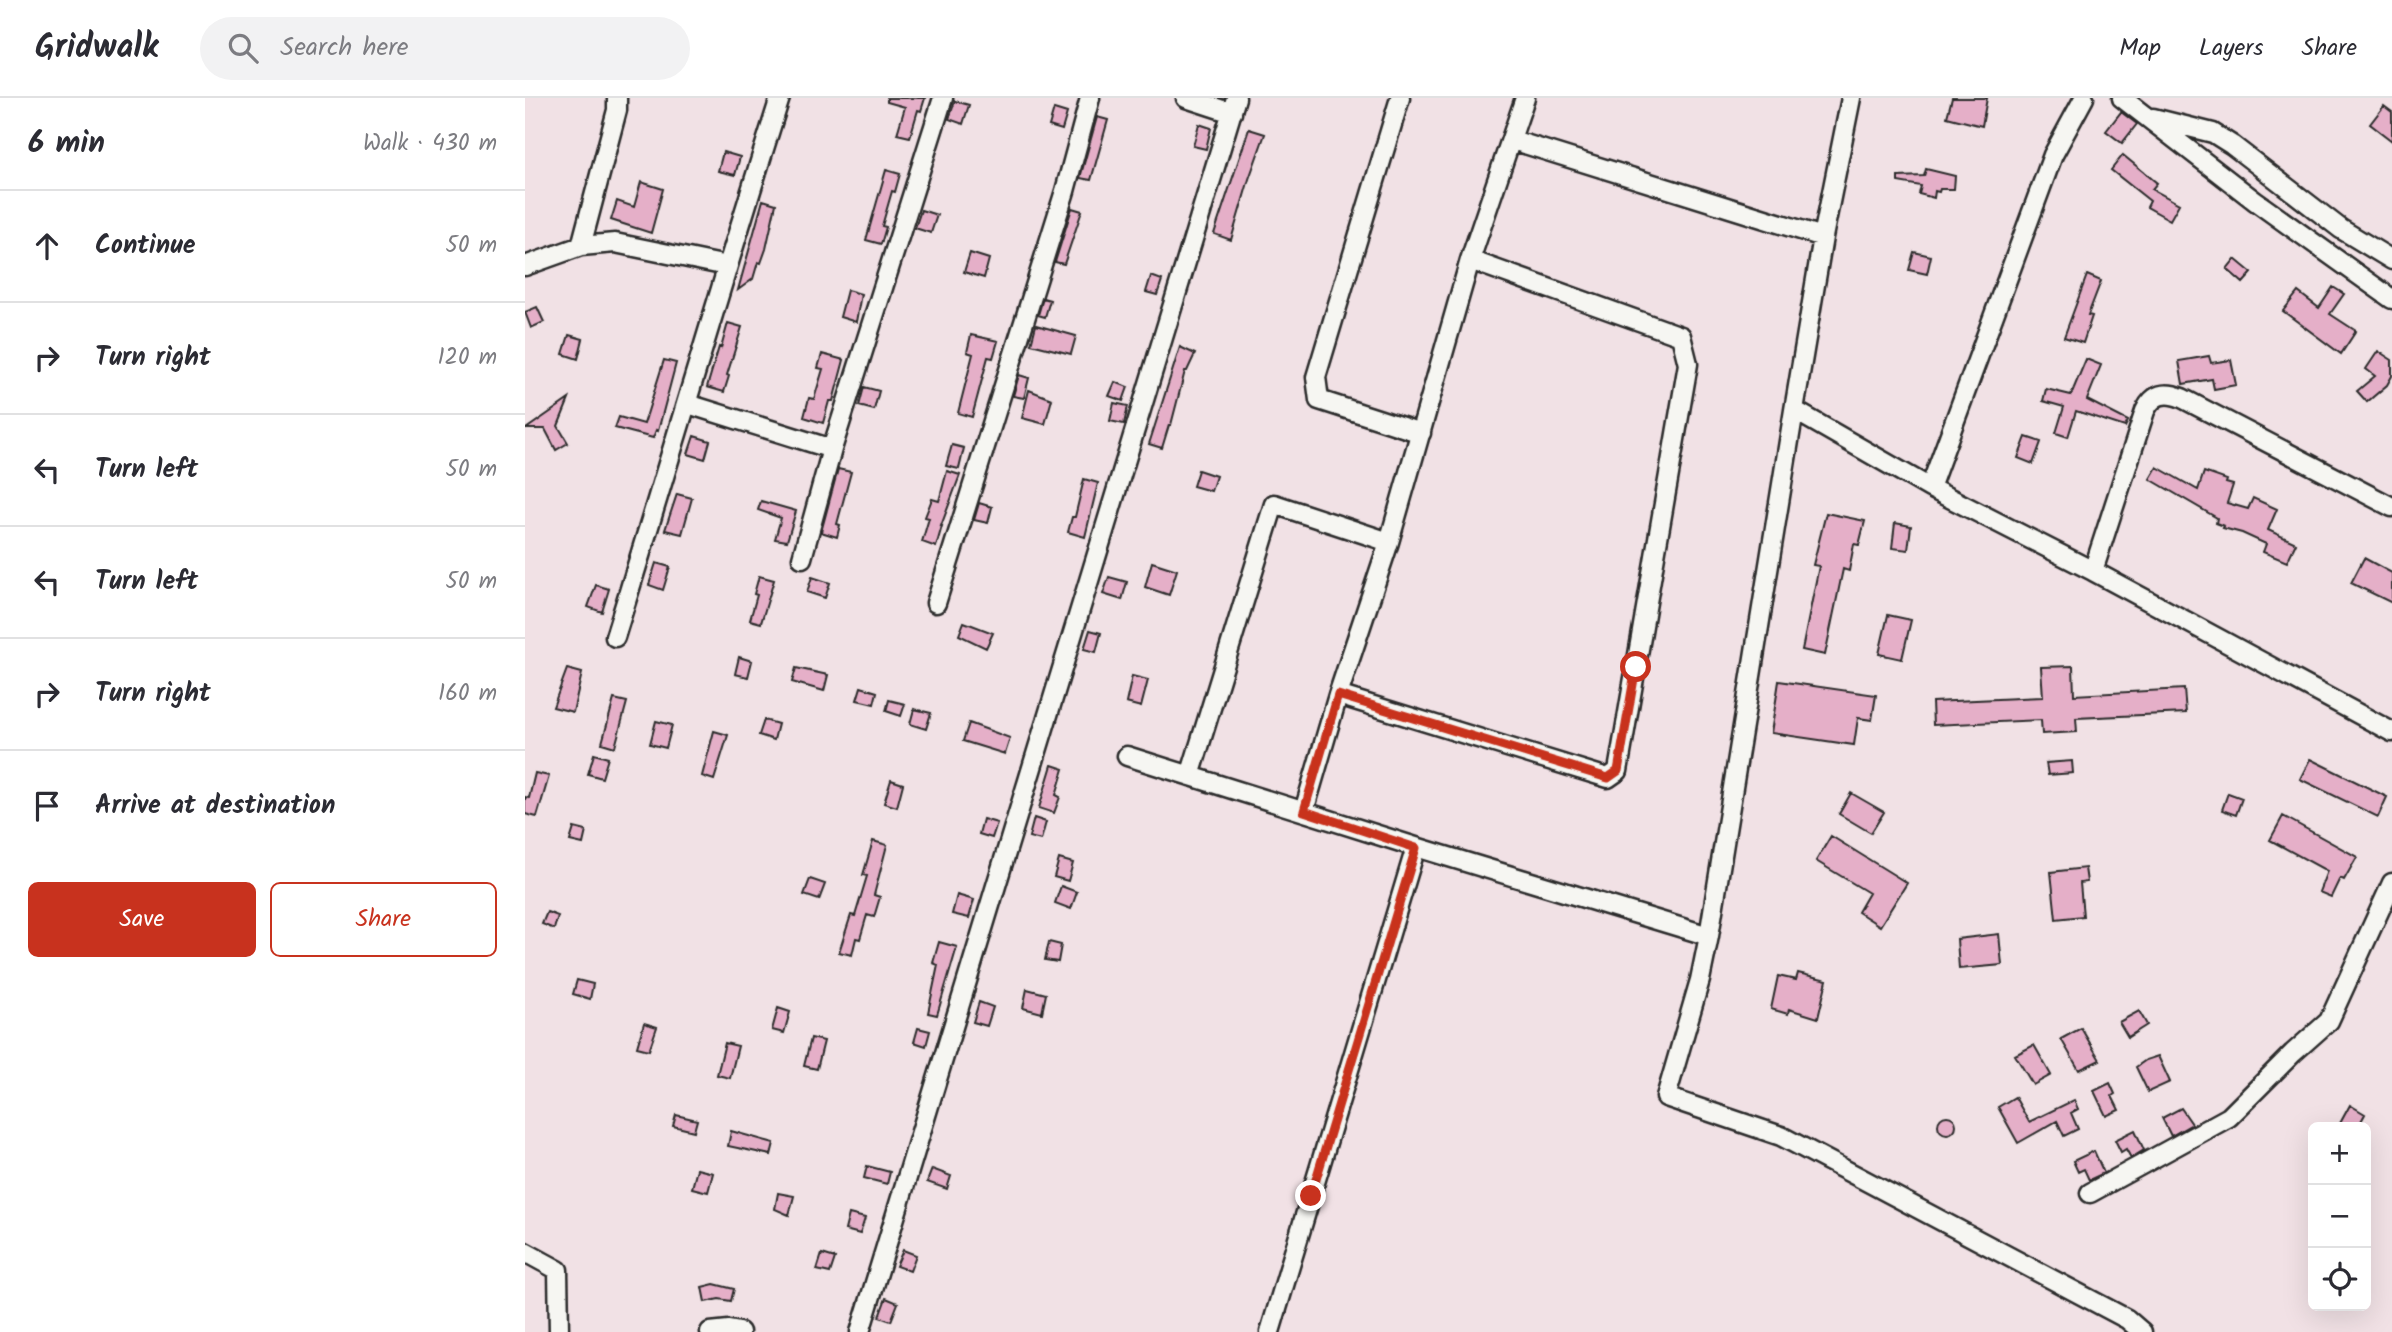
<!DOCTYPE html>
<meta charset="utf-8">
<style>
:root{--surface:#fff;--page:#f2f2f3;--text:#2b2b33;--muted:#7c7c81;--line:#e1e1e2;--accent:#c8321e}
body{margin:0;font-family:Kalam,sans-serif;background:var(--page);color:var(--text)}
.controls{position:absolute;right:21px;bottom:21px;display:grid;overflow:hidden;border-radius:10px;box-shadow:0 7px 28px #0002}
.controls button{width:63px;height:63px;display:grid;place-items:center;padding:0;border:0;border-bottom:2px solid var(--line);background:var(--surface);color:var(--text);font:35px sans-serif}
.stop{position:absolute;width:21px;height:21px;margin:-16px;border:5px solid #c8321e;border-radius:50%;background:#fff}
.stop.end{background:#c8321e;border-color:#fff;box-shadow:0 2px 7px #0008}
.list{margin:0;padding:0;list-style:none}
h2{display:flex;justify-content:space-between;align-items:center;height:91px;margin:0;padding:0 28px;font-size:30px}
h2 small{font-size:23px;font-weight:400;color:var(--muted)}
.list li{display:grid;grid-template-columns:46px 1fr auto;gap:21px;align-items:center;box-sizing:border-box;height:112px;padding:0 28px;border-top:2px solid var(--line)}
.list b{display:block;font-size:26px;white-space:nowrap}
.list em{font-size:23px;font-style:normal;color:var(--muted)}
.actions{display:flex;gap:14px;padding:21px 28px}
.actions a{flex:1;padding:16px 0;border:2px solid var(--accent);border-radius:10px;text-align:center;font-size:24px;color:var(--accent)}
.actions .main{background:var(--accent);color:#fff}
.icon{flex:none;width:38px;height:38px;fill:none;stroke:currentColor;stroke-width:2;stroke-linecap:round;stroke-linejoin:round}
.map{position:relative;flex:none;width:1867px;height:1234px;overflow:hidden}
header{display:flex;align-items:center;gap:42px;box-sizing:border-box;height:98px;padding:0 35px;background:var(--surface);border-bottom:2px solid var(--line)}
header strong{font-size:33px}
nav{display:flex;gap:38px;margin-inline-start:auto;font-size:24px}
.search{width:490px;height:63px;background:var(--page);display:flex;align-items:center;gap:18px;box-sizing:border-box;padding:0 24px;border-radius:38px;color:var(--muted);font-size:26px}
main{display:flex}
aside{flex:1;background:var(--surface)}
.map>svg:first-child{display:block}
</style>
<header>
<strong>Gridwalk</strong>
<div class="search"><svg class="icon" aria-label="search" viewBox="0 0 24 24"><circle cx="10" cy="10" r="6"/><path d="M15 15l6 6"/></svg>Search here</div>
<nav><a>Map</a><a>Layers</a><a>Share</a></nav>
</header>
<main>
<aside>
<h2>6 min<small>Walk · 430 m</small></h2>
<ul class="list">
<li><svg class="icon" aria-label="ahead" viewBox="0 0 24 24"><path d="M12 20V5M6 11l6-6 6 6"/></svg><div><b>Continue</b></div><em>50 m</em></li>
<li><svg class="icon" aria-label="right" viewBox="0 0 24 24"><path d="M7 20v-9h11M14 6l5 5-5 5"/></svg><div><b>Turn right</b></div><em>120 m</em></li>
<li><svg class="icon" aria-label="left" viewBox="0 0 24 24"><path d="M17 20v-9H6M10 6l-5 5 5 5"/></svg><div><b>Turn left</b></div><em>50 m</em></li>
<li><svg class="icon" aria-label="left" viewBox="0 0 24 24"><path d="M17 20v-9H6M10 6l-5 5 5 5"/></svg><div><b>Turn left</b></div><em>50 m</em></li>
<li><svg class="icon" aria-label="right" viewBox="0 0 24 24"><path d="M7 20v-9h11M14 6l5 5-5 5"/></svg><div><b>Turn right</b></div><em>160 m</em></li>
<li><svg class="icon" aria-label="arrive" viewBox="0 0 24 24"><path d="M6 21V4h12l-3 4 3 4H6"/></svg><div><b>Arrive at destination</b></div></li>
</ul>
<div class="actions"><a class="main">Save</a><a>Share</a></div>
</aside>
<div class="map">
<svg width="1867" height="1234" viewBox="0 0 1867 1234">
<rect width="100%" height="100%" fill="#f1e1e5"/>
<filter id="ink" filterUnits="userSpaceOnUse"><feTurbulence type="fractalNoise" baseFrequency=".0143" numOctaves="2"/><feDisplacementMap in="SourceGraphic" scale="14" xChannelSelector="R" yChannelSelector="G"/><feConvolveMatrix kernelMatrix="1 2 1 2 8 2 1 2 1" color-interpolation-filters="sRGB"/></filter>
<g filter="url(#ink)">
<path fill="#e5afc8" stroke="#2b2b2b" stroke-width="2" d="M362 0H400L396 13 393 12 385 39 372 36 380 9 362 4Z
M1427 0H1462L1457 28 1422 19Z
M430 3 444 7 438 26 424 21Z
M1859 8 1867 14V43L1845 26Z
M529 11 542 15 537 32 524 28Z
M1596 14 1612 26 1597 45 1581 33Z
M572 19 583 22 566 82 555 80Z
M674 26 686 30 681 51 668 48Z
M724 31 740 36 724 81 706 142 689 136Z
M198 54 215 59 210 77 193 73Z
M1598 57 1632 85 1627 91 1654 106 1645 122 1622 109 1625 103 1586 72Z
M1401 71 1430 78 1429 91H1415L1414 94 1410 93 1409 100 1394 96 1396 88 1373 84V79L1399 78Z
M361 72 375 76 370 94 367 93 357 128 361 129 356 146 341 142Z
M116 84 138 91 126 135 86 122 92 103 109 109Z
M238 102 251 106 241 151 236 165 233 164 228 181 213 192Z
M547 110 557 113 539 166 530 164Z
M396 112 412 117 406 135 390 130Z
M1389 154 1406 158 1402 176 1384 172Z
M445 155 464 161 459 180 439 174Z
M1710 161 1727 175 1718 185 1702 171Z
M1562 177 1576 183 1563 217 1567 218 1558 245 1539 239Z
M626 178 637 182 632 197 621 194Z
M1808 189 1819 196 1805 216 1831 233 1816 256 1758 213 1773 194 1794 210Z
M322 192 336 196 331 224 315 219Z
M518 200 525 202 520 219 513 217Z
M12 209 19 224 6 230 0 214Z
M203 225 217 229 202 277 204 278 199 294 182 289 194 249 196 250Z
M511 227 551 238 546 256 506 246Z
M44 237 58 241 53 261 38 256Z
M446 237 473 243 468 260 463 259 447 319 433 315 448 256 442 254Z
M655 249 670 256 662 273H660L646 327H644L637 350 624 346Z
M1853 253 1867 262V278L1862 287 1842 304 1832 293 1850 278 1841 271Z
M297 256 319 262 308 303H304L298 325 279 319 284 300 289 301 298 271 293 270Z
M1684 258 1686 265 1706 262 1711 287 1689 291 1687 281 1658 286 1654 263Z
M1561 261 1576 267 1562 302 1603 323 1600 329 1551 313 1543 339 1531 335 1539 309 1518 303 1521 291 1546 297Z
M139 262 151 265 133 333 131 332 128 340 90 330 94 319 119 326Z
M494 277 504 280 499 300 488 298Z
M590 284 603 289 598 303 584 298Z
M339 289 354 293 349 312 334 308Z
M504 292 527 301 520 326 497 320Z
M44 301 33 328 43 345 31 352 20 331H1Z
M589 305 603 308 599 326 585 323Z
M169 338 185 343 180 361 163 356Z
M1501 339 1516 344 1508 366 1493 360Z
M427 347 439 350 434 371 421 368Z
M1632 369 1673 392 1679 374 1702 382 1701 385 1708 387 1702 405 1723 411 1728 400 1752 411 1743 432 1771 445 1762 464 1738 454 1741 446 1717 435 1698 430 1699 428 1691 425 1692 420 1625 381Z
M313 371 326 374 312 426 315 427 312 439 296 434Z
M673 372 691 378 686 393 668 388Z
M422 373 435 377 416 428H417L411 449 397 444 404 420 400 419 407 401 414 403Z
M559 381 573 385 560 439 543 434 547 419H550Z
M152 396 167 400 157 436 140 432Z
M236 403 271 413 262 443 250 441 256 420 233 412Z
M454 405 467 409 463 425 449 422Z
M1301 415 1340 423 1334 447 1329 446 1324 473 1318 471 1300 557 1277 552 1294 468 1288 467Z
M1370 425 1386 428 1383 452 1367 450Z
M1839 460 1867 475V505L1826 485Z
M627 464 652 472 644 497 620 489Z
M131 465 145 469 138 492 124 487Z
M234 478 249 482 236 525 225 522 232 497 229 496Z
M287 479 305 485 300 500 282 494Z
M584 479 602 484 597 502 578 496Z
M71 487 84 491 77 514 63 509Z
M1363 517 1386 522 1377 561 1354 556Z
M439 524 468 535 461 550 434 537Z
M565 532 576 535 571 554 559 551Z
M214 559 227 563 223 579 210 576Z
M1548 568 1549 597 1659 591 1661 615 1551 620 1552 634 1517 636 1516 622 1408 627 1407 604 1518 599 1516 569Z
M271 570 303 577 299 593 267 584Z
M42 571 57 575 48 614 28 609Z
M607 578 623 582 616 609 601 605Z
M1254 583 1351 597 1347 622 1333 620 1329 647 1246 635Z
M336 589 352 594 349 606 332 602Z
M89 601 102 604 90 649 77 645Z
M364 602 380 606 376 618 361 613Z
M389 611 406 615 401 631 385 626Z
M239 622 253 626 249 642 234 637Z
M131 623 147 627 141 650 125 646Z
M444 625 485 640 480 656 438 643Z
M189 633 203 637 189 682 177 678Z
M69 656 83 660 77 680 63 676Z
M1785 661 1862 699 1853 719 1775 681Z
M1547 663 1548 675 1523 677 1521 665Z
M527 667 539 671 531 697 535 699 529 715 514 710Z
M10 675 24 678 12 719 0 716V699L4 700Z
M366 682 378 686 372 709 359 705Z
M1326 695 1359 714 1346 735 1314 716Z
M1703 695 1717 700 1711 717 1697 712Z
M1758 718 1832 759 1819 782 1815 780 1806 799 1794 794 1802 773 1745 742Z
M509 720 521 724 516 742 504 739Z
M458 721 472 725 467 740 454 736Z
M49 730 61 733 58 746 45 743Z
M1306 738 1382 785 1355 828 1333 814 1344 795 1291 763Z
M348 743 362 747 349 797 355 799 349 819 342 817 335 841 331 840 327 857 314 854 326 817 330 818 342 778 338 777Z
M534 761 548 765 543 783 529 779Z
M1560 770 1562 784 1555 785 1558 818 1531 821 1526 774Z
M285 781 300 786 294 802 279 797Z
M536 788 552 794 546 811 530 805Z
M432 797 449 802 444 820 427 816Z
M22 814 33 818 29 831 17 826Z
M1474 836 1477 867 1434 871 1432 841Z
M414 844 432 849 412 917 403 915 413 867 408 865Z
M524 844 536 847 533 864 520 862Z
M1273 875 1302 882 1293 920 1264 911 1263 916 1246 911 1253 878 1271 882Z
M52 882 68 886 65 901 48 896Z
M502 891 521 896 517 915 498 910Z
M454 904 468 909 462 928 448 924Z
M253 910 265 914 259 935 247 932Z
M1614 913 1622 927 1603 939 1594 924Z
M119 925 132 929 124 952 112 949Z
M393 930 405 933 401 948 389 944Z
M1556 930 1575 962 1554 972 1536 941Z
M286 940 299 943 292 971 279 968Z
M200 945 213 948 205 980 192 977Z
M1509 947 1526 977 1508 987 1490 957Z
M1633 958 1645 984 1623 994 1611 969 1621 962Z
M1585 985 1590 996 1587 998 1594 1012 1581 1018 1569 993Z
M1490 999 1504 1024 1549 1002 1553 1011 1546 1015 1553 1031 1539 1038 1532 1023 1493 1045 1473 1009Z
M1825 1007 1840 1016 1833 1029H1813Z
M1656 1010 1667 1026 1646 1038 1637 1020Z
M151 1017 172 1022 169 1033 148 1028Z
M1413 1027a9 9 0 1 1 18 0a9 9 0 1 1-18 0Z
M1610 1032 1619 1052 1606 1060 1601 1051 1596 1054 1590 1042Z
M206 1033 249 1045 246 1057 203 1048Z
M1569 1053 1579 1075 1564 1082 1559 1071 1553 1074 1548 1063Z
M342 1068 365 1074 362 1086 339 1080Z
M172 1071 188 1075 183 1094 167 1090Z
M407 1071 426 1078 422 1091 402 1084Z
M253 1095 269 1098 264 1117 250 1111Z
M324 1116 340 1120 335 1136 320 1132Z
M378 1152 391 1157 385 1173 371 1168Z
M297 1156 310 1160 305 1175 292 1172Z
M189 1186 209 1191 206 1203 194 1201 180 1204 177 1189Z
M361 1200 373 1205 366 1223 354 1219Z"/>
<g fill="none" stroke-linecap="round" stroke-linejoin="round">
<defs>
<path id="minor" d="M661 0 707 15
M875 0 791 279 794 302 896 335
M1326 0 1298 139 1269 312 1405 390 1568 473 1867 634
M1597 0 1730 103 1867 201
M1628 20 1688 35 1707 47 1816 131 1867 162
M987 42 1298 139
M56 148 92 12V0
M0 168 56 148 90 145 202 168
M163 306 307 351
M1269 312 1184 838 1175 882 1141 999 1256 1038 1602 1221 1617 1234
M1405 390 1528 57 1559 0
M277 460 307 351 418 0
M1568 473 1620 313C1628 296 1640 293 1657 300L1867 409
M411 505 540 93 565 0
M90 539C146 359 198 179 255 0
M813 597 1083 680 1093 673 1163 266 1156 238 945 162
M602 658 891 749 1184 838
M665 678 749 406 864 444
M779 713 813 597 864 444 945 162 1000 0
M1565 1095 1704 1019 1768 955 1804 923 1867 785
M0 1154 33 1172 34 1234
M185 1234 204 1232 215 1234
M335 1234 711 0
M745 1234 891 749"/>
</defs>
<use href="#minor" stroke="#2b2b2b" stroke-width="23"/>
<use href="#minor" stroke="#f6f6f2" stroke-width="18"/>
</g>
</g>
<g fill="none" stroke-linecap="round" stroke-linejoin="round" filter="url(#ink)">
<path stroke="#c8321e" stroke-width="9" d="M786 1098 891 750 779 713 813 597 1083 680 1093 673 1111 569"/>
</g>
</svg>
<div class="controls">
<button>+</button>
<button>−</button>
<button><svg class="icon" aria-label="locate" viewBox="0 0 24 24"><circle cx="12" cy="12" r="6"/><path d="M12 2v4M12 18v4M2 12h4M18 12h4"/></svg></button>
</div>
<div class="stop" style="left:1111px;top:569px"></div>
<div class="stop end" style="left:786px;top:1098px"></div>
</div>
</main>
